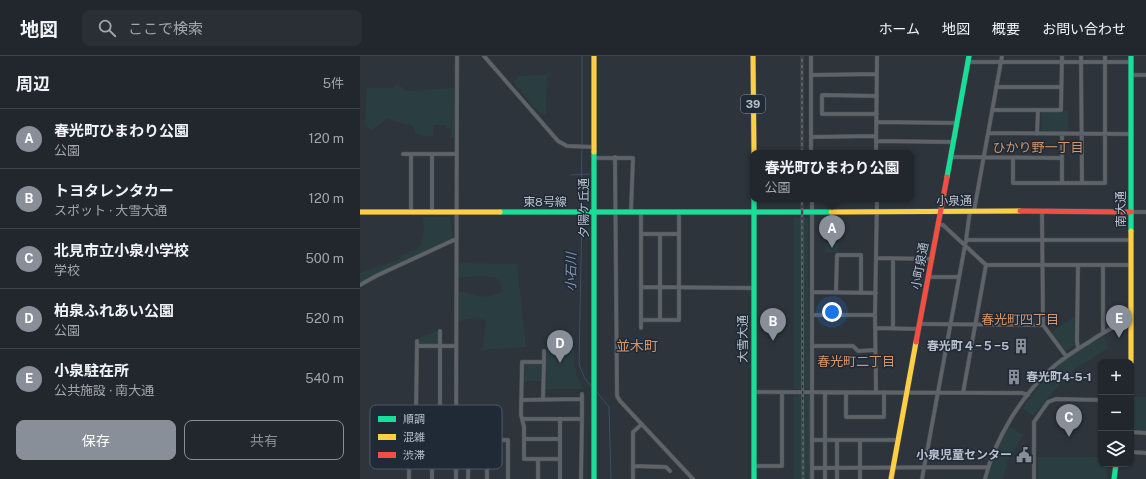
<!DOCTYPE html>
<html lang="ja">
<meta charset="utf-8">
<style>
:root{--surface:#22272d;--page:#2a2f35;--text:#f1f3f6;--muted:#a2a5aa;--line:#3f4449;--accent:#888f99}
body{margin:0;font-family:"Public Sans","Noto Sans JP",sans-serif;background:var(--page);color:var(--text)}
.controls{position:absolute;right:12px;bottom:12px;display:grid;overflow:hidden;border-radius:8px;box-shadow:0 1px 3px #0004}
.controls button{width:36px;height:36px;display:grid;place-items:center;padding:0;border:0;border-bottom:1px solid var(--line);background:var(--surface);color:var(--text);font:20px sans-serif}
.you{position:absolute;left:472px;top:256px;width:14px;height:14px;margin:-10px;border:3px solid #fff;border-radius:50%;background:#1a73e8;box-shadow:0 0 0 6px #1a73e833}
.badge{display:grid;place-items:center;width:26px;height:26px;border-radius:50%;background:var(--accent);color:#fff;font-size:13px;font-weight:700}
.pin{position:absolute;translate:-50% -33px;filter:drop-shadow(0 1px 2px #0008)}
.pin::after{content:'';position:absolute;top:21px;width:14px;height:12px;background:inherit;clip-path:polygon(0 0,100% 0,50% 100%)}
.popup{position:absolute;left:390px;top:94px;width:164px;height:52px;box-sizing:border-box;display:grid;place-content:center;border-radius:8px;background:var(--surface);filter:drop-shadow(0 1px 3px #0005);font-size:13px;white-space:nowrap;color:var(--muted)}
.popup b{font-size:15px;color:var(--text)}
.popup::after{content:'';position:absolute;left:50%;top:100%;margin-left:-8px;border:8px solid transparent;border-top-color:var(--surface)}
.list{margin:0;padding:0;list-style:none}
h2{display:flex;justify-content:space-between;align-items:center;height:52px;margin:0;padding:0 16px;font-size:17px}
h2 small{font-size:13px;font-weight:400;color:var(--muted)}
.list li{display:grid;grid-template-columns:26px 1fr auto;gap:12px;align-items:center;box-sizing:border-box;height:60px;padding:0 16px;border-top:1px solid var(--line)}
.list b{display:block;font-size:15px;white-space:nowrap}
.list p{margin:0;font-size:13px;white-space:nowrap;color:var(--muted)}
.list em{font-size:13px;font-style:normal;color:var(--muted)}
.actions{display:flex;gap:8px;padding:12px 16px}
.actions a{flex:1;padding:9px 0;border:1px solid var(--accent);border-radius:8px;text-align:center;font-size:14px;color:var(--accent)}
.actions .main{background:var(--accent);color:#fff}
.icon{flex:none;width:22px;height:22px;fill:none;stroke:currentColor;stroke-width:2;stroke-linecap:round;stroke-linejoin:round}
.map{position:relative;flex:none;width:786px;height:423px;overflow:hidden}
header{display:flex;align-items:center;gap:24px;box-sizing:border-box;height:56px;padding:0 20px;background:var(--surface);border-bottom:1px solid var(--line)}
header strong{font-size:19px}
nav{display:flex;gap:22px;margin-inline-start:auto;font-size:14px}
.search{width:280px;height:36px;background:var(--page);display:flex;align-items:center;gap:10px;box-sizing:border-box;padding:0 14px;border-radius:8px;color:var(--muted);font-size:15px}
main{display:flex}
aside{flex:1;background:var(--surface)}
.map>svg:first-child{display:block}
</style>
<header>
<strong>地図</strong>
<div class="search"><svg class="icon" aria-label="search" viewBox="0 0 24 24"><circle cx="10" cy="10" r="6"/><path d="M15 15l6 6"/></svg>ここで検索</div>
<nav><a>ホーム</a><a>地図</a><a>概要</a><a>お問い合わせ</a></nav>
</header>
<main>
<aside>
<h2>周辺<small>5件</small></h2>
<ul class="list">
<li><span class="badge">A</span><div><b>春光町ひまわり公園</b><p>公園</p></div><em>120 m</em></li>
<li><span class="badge">B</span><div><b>トヨタレンタカー</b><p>スポット · 大雪大通</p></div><em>120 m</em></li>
<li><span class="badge">C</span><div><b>北見市立小泉小学校</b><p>学校</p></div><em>500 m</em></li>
<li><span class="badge">D</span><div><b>柏泉ふれあい公園</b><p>公園</p></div><em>520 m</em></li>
<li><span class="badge">E</span><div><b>小泉駐在所</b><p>公共施設 · 南大通</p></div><em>540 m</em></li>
</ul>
<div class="actions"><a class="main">保存</a><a>共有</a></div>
</aside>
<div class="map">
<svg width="786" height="423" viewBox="0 0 786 423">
<rect width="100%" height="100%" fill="#2d343c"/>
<path fill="#2a3e42" d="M187 19 186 59 178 56 154 27 158 20Z
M37 28 47 35 94 32V81H91V72H86L85 69H73V80H63L56 77 53 70 27 63 11 74 8 72 5 67 7 32H31Z
M682 55H708V75H681Z
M63 161H90L93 184 0 229V217L38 204 41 200 61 190 64 171Z
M434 161 448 162 449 333H434Z
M466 187H478V196H466Z
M99 207 157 208 166 291 120 294 123 291 126 265C118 261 106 262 98 266L99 235C115 239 126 244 142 236L141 226 134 221 119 220 99 222Z
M715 260V289L705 295 691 277Z
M79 274V286L77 288H60L58 287V282Z
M187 280H214C214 299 213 316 223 333H186Z
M745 280 748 292 725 307 717 311 690 339 674 360 662 353C675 334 691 314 710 300 721 293 733 286 745 280Z
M164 307 180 308 182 310V325H163V309Z
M434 339H450V423H434Z
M771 341H786V375L771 374Z
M650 371 663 379 648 404 643 423H628C631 409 640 381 650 371Z
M678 401H741V408H748L746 423H678Z"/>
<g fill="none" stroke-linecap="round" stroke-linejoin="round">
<path stroke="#3c4e66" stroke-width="1" d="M222 89V0
M222 93C221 113 222 133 222 153
M211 119 229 118
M222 158 219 307C222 318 225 324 232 331
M236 335 249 351 251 423"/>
<defs>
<path id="street" d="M124 0 198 85 207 90 234 91
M451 0V97
M721 0 722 127
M608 6H771
M451 19 517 18
M771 19H786
M636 31H701
M632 54H701L702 0
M517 58H462V39L517 40
M517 66 596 67
M628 77 770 78
M677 78 678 54
M451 81 516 80
M516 85 593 86
M516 97 517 0
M43 98H96
M72 98V156
M255 101 257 340 260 345 333 423
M590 101 701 102
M234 102H273L271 155
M653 102V127H745V0
M702 127V78
M452 143V423
M614 155 642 0
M51 156V98
M682 156 683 269 706 300
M771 156H786
M578 168 583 169 626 209H771
M281 178H319
M606 184 610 155
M516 202 572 203
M533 203V272
M718 209 717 285 718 292
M743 209V277
M568 221H599
M0 229 16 220 96 183
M281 231 393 232
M452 236 516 237
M476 236 477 199H501V237
M452 259H515
M281 264H319V157
M300 264V178
M560 268 683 269
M281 272V156
M515 272 559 273
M80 275V357
M57 285 56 357H96
M57 290H96
M452 290H493L498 295 515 294
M184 306V295
M394 336 662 337 668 339
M465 336V423
M516 336 515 259 517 143
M486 337V361H524V336
M603 337 626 209
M183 343 184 306H162L161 359 164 371V403H200
M161 344 222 343
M163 363H222V338
M771 376 786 377
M164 383H200
M96 384H148V423
M452 384H539
M477 384V423
M771 396 786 397
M178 403V423
M273 410 306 411 310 415
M394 410H422V336
M452 412 628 411
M49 423V407L72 408V423
M96 423 97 0
M108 423 109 384
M127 423V384
M200 423V363
M221 423 222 363
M273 423V376L282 368
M500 423V384
M562 423 606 184H771
M625 423C635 383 661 340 692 312 703 302 716 294 729 286 743 277 753 269 770 268
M674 423V366L688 346 696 343 741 344"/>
<path id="fast" d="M771 0V175
M234 96V423
M587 121 609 0
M394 143V423
M140 156H471
M754 423 756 408"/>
<path id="slow" d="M234 0V96
M393 0 394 97
M0 156H140
M471 156 660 155
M771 175V306
M531 423 556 286"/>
<path id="jam" d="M660 155 771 156
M556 286 587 121"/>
</defs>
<use href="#street" stroke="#4c5056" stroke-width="4.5"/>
<use href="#fast" stroke="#4c5056" stroke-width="6"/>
<use href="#slow" stroke="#4c5056" stroke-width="6"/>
<use href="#jam" stroke="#4c5056" stroke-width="6"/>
<use href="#street" stroke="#5e6269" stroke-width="3.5"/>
<use href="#fast" stroke="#16e098" stroke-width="5"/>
<use href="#slow" stroke="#ffcf43" stroke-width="5"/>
<use href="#jam" stroke="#f24e42" stroke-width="5"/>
<defs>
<path id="rail" d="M442 0V97
M442 143 443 423"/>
</defs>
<use href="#rail" stroke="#5c6168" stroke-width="2.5"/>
<use href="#rail" stroke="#202a37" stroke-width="1" stroke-dasharray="3" stroke-linecap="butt"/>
</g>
<defs>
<symbol id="building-bare" viewBox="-9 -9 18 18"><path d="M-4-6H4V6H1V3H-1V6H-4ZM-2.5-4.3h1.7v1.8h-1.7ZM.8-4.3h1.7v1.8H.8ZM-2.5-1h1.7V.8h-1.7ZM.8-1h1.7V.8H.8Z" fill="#888f99" stroke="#202a37" stroke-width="2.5" paint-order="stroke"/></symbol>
<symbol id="civic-bare" viewBox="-9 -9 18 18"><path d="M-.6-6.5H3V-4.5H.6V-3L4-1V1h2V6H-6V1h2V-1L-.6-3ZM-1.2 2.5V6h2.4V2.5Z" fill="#888f99" stroke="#202a37" stroke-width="2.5" paint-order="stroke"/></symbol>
</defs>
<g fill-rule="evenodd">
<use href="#building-bare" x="650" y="279" width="22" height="22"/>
<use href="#building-bare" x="643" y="310" width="22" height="22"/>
<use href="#civic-bare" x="653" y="388" width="22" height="22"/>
</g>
<g text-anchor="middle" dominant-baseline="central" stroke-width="3" stroke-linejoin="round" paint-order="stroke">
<rect fill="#202a37" stroke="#8b939f" stroke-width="1" x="381" y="39" width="24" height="18" rx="3"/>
<g font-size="11" font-weight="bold" fill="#b9c0cb">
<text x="393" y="48">39</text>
</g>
<g font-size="12" fill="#b9c0cb" stroke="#202a37">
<text x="594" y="145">小泉通</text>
<text x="185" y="146">東8号線</text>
<text transform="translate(224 152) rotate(-90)">夕陽ケ丘通</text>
<text transform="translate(761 153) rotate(-90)">南大通</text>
<text transform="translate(560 210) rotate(-80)">小町泉通</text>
<text transform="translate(383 283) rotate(-90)">大雪大通</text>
</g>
<g font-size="12" font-weight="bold" fill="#b9c0cb" stroke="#202a37" text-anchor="end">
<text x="649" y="290">春光町４−５−5</text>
<text x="666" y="321" text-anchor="start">春光町4-5-1</text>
<text x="652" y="399">小泉児童センター</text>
</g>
<g font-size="13" fill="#d3966c" stroke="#202a37">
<text x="678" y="91">ひかり野一丁目</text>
<text x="660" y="263">春光町四丁目</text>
<text x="496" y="305">春光町二丁目</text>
</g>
<g font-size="13" font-style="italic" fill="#8197b2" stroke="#202a37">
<text transform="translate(211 216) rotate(-89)">小石川</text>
</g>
<g font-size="14" fill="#d3966c" stroke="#202a37">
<text x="277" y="290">並木町</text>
</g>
</g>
<rect x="10" y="349" width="132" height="64" rx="6" fill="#202a37" stroke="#4e5763" stroke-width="1"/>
<rect x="18" y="360" width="18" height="6" fill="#16e098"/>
<rect x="18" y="378" width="18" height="6" fill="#ffcf43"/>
<rect x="18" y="396" width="18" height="6" fill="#f24e42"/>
<g font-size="11" fill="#b9c0cb">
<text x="43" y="367">順調</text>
<text x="43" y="385">混雑</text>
<text x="43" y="403">渋滞</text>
</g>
</svg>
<div class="controls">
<button>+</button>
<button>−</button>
<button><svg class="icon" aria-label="layers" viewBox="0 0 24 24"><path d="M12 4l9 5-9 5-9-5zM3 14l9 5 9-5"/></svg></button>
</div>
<div class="you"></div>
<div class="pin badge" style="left:472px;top:192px">A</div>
<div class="popup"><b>春光町ひまわり公園</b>公園</div>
<div class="pin badge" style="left:413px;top:285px">B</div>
<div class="pin badge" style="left:709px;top:381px">C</div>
<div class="pin badge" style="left:200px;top:307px">D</div>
<div class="pin badge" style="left:759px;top:282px">E</div>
</div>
</main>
